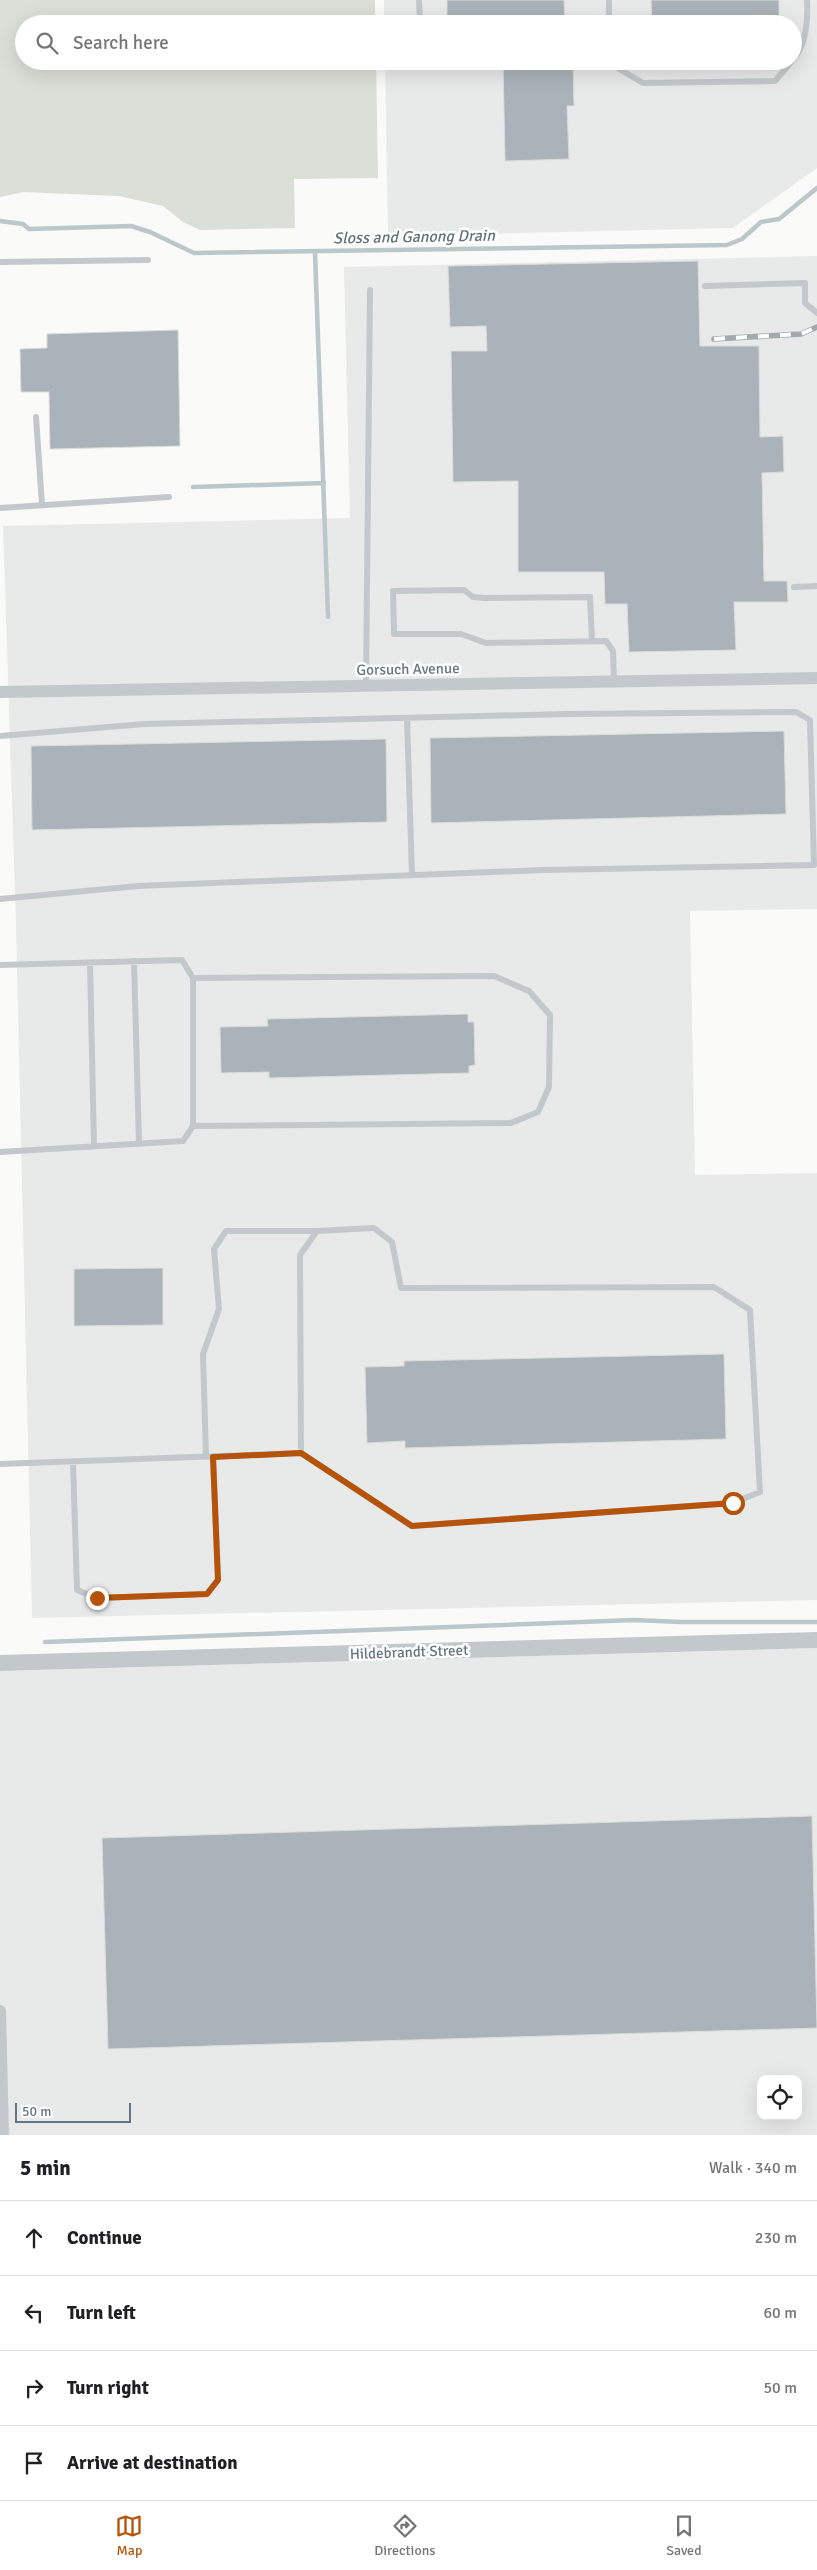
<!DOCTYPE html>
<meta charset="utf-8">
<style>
:root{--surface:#fff;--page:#f6f6f6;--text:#202124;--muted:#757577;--line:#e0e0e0;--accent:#b45309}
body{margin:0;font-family:Signika,sans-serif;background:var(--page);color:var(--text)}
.controls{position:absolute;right:15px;bottom:15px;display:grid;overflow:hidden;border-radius:10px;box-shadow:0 5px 20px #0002}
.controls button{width:45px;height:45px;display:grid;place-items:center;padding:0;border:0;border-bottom:1px solid var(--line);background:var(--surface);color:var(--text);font:25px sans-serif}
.scale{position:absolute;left:15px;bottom:12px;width:116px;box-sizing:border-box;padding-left:5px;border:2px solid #657683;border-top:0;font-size:14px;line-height:18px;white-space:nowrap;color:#657683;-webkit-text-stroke:4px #fff;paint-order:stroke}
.stop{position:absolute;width:15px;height:15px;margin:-11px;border:4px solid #b45309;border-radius:50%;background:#fff}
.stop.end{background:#b45309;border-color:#fff;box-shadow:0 1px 5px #0008}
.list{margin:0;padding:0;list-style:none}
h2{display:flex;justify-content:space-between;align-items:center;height:65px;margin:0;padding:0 20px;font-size:21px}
h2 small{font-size:16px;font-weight:400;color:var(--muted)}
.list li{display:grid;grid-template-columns:32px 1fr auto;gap:15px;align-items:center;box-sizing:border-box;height:75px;padding:0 20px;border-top:1px solid var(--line)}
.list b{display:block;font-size:19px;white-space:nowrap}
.list em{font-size:16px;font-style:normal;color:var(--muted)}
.icon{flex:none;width:28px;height:28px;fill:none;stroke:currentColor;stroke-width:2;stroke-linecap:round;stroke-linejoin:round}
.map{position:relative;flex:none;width:817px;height:2135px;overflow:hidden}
.search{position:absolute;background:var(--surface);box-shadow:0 5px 20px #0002;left:15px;right:15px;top:15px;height:55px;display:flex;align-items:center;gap:12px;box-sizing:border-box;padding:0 18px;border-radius:28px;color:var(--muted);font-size:19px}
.sheet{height:365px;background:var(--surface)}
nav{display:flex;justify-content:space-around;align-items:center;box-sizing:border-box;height:70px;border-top:1px solid var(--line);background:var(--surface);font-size:14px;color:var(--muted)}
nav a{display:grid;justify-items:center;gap:2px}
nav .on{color:var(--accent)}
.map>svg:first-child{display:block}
</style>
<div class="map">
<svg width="817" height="2135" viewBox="0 0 817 2135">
<rect width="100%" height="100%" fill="#fafaf8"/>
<path fill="#e8e9e9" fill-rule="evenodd" d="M384 0H817V168L733 228 388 236 385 61H793V24H384Z
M817 256V909L690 911 695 1175 817 1173V1600L32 1618 16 925 3 526 350 518 344 267Z
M817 1648V2135H0V1671ZM761 2079H798V2116H761Z"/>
<path fill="#dadfd7" d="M0 0H375V24H24V61H376L378 178 294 179 295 228 200 230 183 222 163 206 119 196 23 192 0 197Z"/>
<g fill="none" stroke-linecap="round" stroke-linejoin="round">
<path stroke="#bbc7cb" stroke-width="4.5" d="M0 221 23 224 29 229 131 226 150 232 194 253 727 245 742 239 761 222 779 219 817 188
M315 253 328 617
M193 487 324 483
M45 1642 634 1620 681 1622H817"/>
</g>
<path fill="#aab3b9" stroke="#dcdcda" d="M447 0H564L565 24 447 23Z
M651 0H779V24H652Z
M503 61H573L574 106H567L569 159 505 161Z
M698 261 700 346H759L760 437 783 436 784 472 762 473 764 581H787L788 602H734L736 650 629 652 627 604H605L604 572H518V481L453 482 451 351H487L486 326 450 327 448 266Z
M178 330 180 446 50 449 49 392H21L20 349 47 348V334Z
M784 731 786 814 431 823 430 738Z
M386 739 387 822 32 830 31 746Z
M468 1014V1022H474L475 1065 469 1066V1073L269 1078V1072L221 1073 220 1027 268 1026 267 1019Z
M163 1268V1325L74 1326V1269Z
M724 1354 726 1439 405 1448V1441L367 1443 365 1367 404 1366V1361Z
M812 1816 817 2028 108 2049 102 1838Z"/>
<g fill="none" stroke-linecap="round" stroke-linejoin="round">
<path stroke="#c3c8cc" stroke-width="6" d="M419 0 420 22
M609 0V24
M793 60C807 44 808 20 807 0
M616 61 619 69 643 83 775 81 792 61
M0 262 148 260
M705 286 805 283V303L817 313
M36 417 42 505
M0 508 169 497
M794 587 817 586
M592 640 590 597 484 598 473 597 464 590 393 591 394 634H461L486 643 606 641 613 651 614 681
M366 686 370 290
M407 718 412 875
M0 736 144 724 568 714 796 712 810 720 814 865 543 870 138 886 0 899
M134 961 139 1143
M90 963 94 1146
M0 965 182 960 193 978V1126L183 1141 0 1152
M193 1126 511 1123 538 1112 549 1087 550 1015 529 991 494 976 193 978
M206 1457 203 1354 219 1309 214 1249 226 1231H317
M73 1462 77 1590 97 1598 207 1594 218 1579 213 1457
M0 1464 301 1453 411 1526 733 1503 760 1492 750 1310 714 1287 401 1288 392 1242 374 1228 317 1231 300 1255 301 1453"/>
<path stroke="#c3c8cc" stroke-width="12" d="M0 692 817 678
M0 2011 3 2135"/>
<path stroke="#c3c8cc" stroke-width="16" d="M0 1663 817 1640"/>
<defs>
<path id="rail" d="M714 339 801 334 817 327"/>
</defs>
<use href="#rail" stroke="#a2aab0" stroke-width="5.5"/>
<use href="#rail" stroke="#fff" stroke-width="4" stroke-dasharray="11" stroke-linecap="butt"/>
</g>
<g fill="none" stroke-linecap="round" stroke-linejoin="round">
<path stroke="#b45309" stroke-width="6" d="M97 1598 207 1594 218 1580 213 1457 301 1453 412 1526 733 1503"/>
</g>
<g text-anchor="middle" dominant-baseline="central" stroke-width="5" stroke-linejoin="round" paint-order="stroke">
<g font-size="15" fill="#657683" stroke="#fff">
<text transform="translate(408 669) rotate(-1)">Gorsuch Avenue</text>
<text transform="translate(409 1652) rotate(-2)">Hildebrandt Street</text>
</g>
<g font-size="16" font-style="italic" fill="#60757c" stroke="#fff">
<text transform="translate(414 237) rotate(-1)">Sloss and Ganong Drain</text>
</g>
</g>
</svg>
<div class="controls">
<button><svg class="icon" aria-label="locate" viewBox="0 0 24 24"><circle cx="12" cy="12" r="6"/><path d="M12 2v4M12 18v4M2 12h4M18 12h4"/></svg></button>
</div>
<div class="scale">50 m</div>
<div class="stop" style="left:733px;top:1503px"></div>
<div class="stop end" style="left:97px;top:1598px"></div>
<div class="search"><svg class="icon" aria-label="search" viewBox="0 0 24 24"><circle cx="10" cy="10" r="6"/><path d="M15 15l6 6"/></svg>Search here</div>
</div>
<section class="sheet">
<h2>5 min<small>Walk · 340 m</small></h2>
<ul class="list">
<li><svg class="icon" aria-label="ahead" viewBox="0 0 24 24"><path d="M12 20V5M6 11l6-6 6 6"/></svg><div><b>Continue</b></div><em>230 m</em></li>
<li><svg class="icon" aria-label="left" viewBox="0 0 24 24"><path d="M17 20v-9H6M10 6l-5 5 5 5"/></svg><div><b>Turn left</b></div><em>60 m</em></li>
<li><svg class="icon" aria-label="right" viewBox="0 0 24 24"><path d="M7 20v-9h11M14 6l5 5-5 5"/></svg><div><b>Turn right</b></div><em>50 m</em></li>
<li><svg class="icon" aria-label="arrive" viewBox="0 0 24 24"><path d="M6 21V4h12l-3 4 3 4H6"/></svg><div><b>Arrive at destination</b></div></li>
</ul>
</section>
<nav>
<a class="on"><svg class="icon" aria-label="map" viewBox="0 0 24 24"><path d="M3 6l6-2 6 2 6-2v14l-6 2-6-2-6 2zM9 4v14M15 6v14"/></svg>Map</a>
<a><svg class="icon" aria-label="directions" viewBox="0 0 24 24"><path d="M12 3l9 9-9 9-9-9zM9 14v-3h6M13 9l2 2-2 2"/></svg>Directions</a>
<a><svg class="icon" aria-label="saved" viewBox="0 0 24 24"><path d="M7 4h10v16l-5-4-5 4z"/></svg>Saved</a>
</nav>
